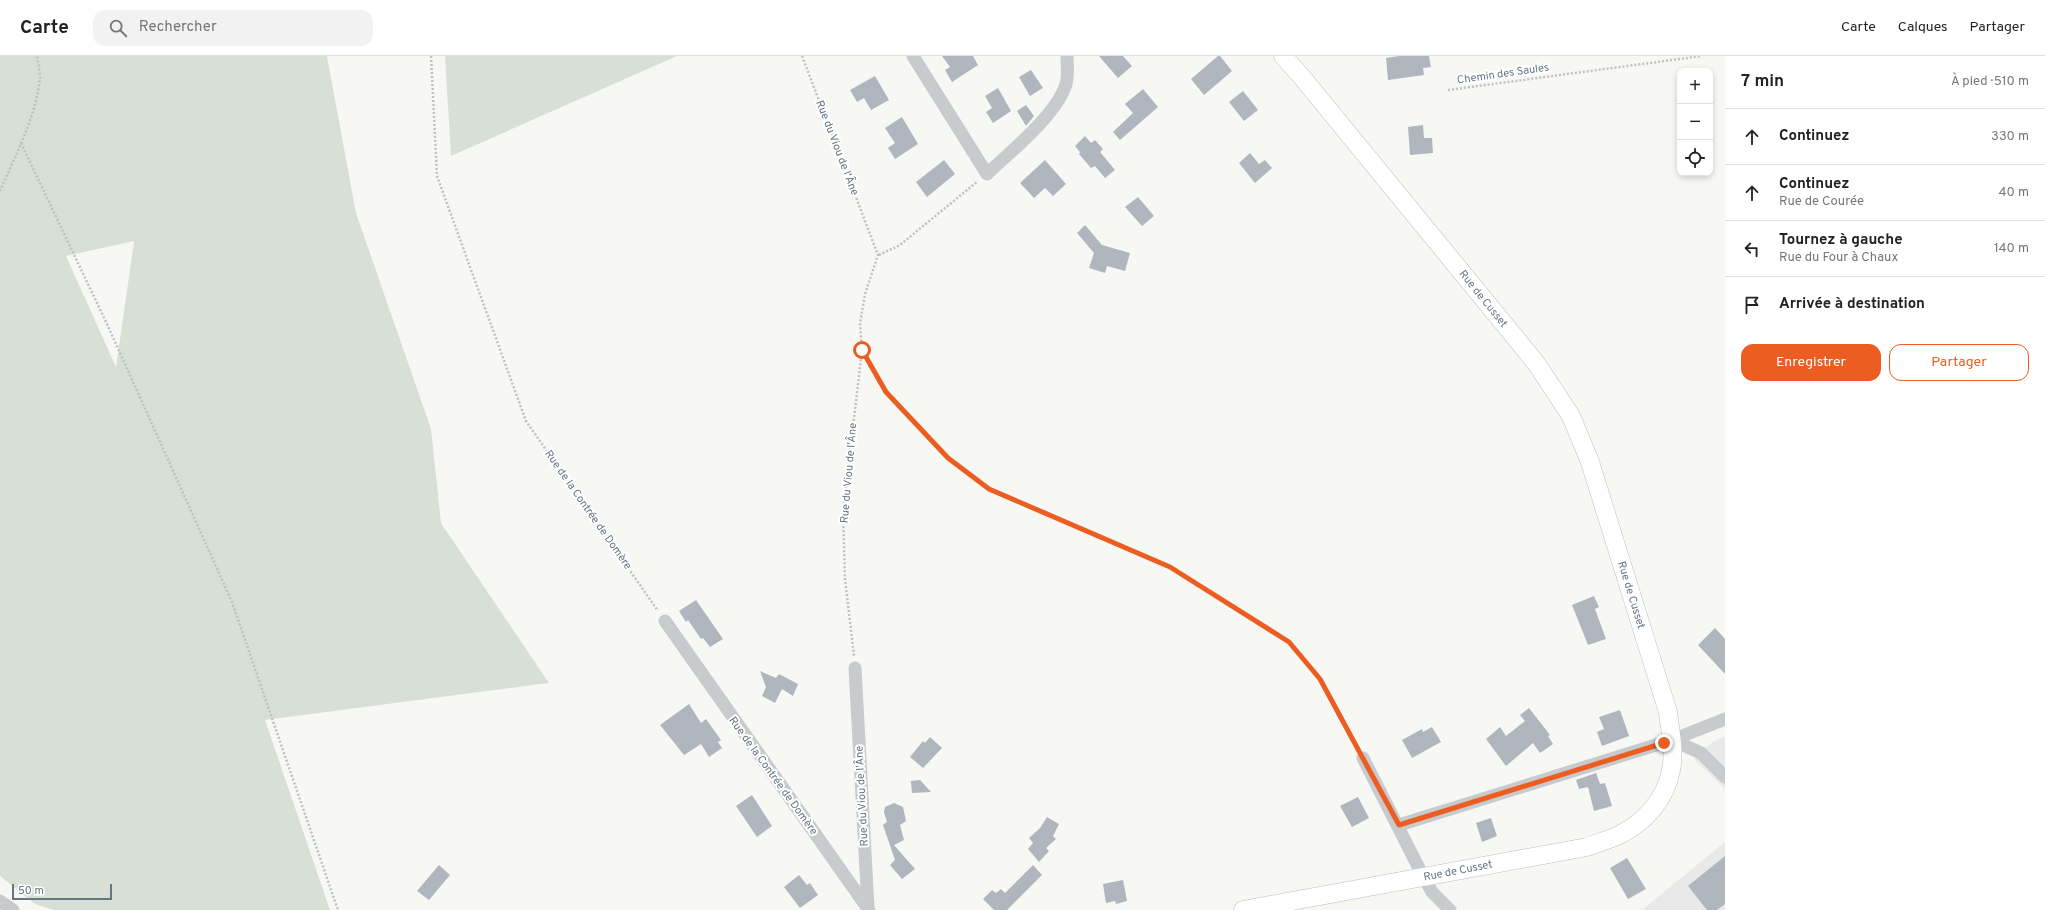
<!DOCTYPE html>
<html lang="fr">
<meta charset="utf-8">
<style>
:root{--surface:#fff;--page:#f2f2f2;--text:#222;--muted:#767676;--line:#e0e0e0;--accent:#eb5d21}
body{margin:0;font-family:Overpass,sans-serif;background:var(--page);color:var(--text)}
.controls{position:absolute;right:12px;top:12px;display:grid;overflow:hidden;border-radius:8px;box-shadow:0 2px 6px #0003}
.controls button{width:36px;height:36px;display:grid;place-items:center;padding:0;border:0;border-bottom:1px solid var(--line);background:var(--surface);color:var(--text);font:20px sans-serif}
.scale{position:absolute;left:12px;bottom:10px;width:100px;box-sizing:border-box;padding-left:4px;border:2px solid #657687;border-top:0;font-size:11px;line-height:14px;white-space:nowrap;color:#657687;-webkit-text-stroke:3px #fff;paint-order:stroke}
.stop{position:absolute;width:12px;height:12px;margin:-9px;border:3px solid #eb5d21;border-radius:50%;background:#fff}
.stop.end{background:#eb5d21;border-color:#fff;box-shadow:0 1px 4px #0008}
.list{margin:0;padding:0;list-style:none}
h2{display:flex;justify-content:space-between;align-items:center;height:52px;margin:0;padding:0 16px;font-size:17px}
h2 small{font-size:13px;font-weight:400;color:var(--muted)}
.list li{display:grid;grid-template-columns:26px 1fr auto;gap:12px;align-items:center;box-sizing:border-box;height:56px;padding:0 16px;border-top:1px solid var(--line)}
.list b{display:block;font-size:15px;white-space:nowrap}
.list p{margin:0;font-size:13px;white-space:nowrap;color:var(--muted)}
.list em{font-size:13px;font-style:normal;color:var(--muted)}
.actions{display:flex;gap:8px;padding:12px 16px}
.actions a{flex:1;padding:9px 0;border:1px solid var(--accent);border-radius:12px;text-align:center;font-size:14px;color:var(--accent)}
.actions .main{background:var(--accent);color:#fff}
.icon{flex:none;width:22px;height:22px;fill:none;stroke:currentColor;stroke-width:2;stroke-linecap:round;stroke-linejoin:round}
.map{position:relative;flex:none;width:1725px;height:854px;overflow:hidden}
header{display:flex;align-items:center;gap:24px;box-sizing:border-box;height:56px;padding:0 20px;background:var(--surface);border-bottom:1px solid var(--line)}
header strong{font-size:19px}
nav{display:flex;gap:22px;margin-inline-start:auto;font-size:14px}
.search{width:280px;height:36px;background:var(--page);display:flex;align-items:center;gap:10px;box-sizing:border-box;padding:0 14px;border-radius:12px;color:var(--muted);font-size:15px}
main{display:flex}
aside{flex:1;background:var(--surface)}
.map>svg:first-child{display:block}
</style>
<header>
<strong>Carte</strong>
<div class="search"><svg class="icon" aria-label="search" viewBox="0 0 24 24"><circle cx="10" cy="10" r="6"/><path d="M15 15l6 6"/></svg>Rechercher</div>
<nav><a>Carte</a><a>Calques</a><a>Partager</a></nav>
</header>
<main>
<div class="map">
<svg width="1725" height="854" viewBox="0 0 1725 854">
<rect width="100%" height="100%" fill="#f7f8f4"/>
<path fill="#e8e9e8" d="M1725 680V733L1694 703 1713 686Z
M1725 786V854H1642Z"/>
<path fill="#d8e0d5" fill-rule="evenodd" d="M0 0H327L356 157 431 373 441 467 549 627 265 664 330 854H53L35 848 0 820ZM134 185V186L116 311 66 200Z
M445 0H677L451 100Z"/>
<path fill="#afb6bd" d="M942 0H973L978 9 952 26 945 14 950 11Z
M1099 0H1123L1132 10 1118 22Z
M1218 0H1220L1232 15 1204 39 1191 23Z
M1399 0H1429L1431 11 1423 12 1424 19 1388 24 1386 2Z
M1031 14 1043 32 1030 40 1019 21Z
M875 20 889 44 871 54 864 42 857 46 850 34Z
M998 32 1011 55 993 67 986 56 992 52 985 40Z
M1143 33 1158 51 1120 84 1113 76 1133 57 1125 48Z
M1243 35 1258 54 1244 65 1229 46Z
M1026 49 1034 60 1026 70 1017 55Z
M902 61 918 88 895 103 888 92 895 87 885 72Z
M1423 69 1424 82H1432L1433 97 1410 99 1408 71Z
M1085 80 1091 87 1095 84 1103 93 1100 96 1115 114 1105 122 1095 110 1091 112 1079 98 1080 96 1075 90Z
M1250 97 1259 108 1265 104 1272 112 1255 127 1239 107Z
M944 104 955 118 927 141 916 126Z
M1045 104 1066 128 1053 140 1045 132 1034 142 1020 127Z
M1138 141 1154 160 1142 170 1125 151Z
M1085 169 1102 189 1130 197 1125 215 1107 210 1105 217 1089 212 1094 197 1077 177Z
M1594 540 1599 551 1595 553 1606 583 1588 589 1572 549Z
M696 544 723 583 710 591 703 582 701 583 688 564 686 566 679 555Z
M1715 572 1725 583V618L1698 589Z
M760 615 776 622 779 618 798 628 793 640 782 633 775 647 762 640 766 631Z
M689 648 701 667 706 663 721 684 718 686 722 692 709 701 701 688 684 699 660 669Z
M1529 652 1550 679 1548 680 1553 688 1540 697 1533 687 1506 710 1486 683 1500 671 1506 680 1525 665 1520 659Z
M1620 654 1629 680 1602 690 1597 676 1604 673 1599 661Z
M1432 671 1441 686 1412 702 1402 684 1422 673 1423 676Z
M930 681 942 692 923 712 910 701 923 685 925 687Z
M1596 717 1600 728 1605 727 1612 750 1594 755 1588 731 1579 733 1576 724Z
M920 724 931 736 912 737 911 725Z
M752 739 772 770 757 781 736 750Z
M1358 741 1369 762 1352 771 1340 750Z
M894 747 903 751 906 765 900 769 904 784 894 789 915 813 902 823 890 809 895 804 883 769 887 766 884 756 885 751Z
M1047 761 1059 768 1053 780 1056 783 1046 792 1049 795 1039 806 1028 793 1033 787 1029 782 1040 772Z
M1491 762 1497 780 1482 786 1476 767Z
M1725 800V848L1717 854H1707L1688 830Z
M1627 802 1646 833 1628 843 1610 812Z
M439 809 450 819 429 844 417 835Z
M1033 809 1042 819 1007 854H994L983 843 992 834 996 837 1001 833 1005 837Z
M799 819 807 829 810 827 818 839 800 852 784 831Z
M1123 824 1127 845 1116 848 1115 845 1106 847 1103 828Z"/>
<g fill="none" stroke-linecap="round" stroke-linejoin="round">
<defs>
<path id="secondary" d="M1243 854 1587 791C1597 787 1609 784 1619 779 1644 767 1666 743 1671 714 1675 695 1670 675 1668 656L1590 406 1571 360 1536 307 1301 20 1283 0"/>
</defs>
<use href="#secondary" stroke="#b9bec3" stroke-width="19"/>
<path stroke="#bec1c3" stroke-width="2.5" stroke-dasharray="2 2" stroke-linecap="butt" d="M431 0 437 120 526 365 658 555
M802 0 878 199 865 238 860 267 862 294 843 456 845 523 854 600
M1448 34 1702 0
M21 87 107 268 232 546 338 854
M0 135C15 100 37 59 40 21 40 15 38 7 37 0
M879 199 900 189 978 125
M862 294 886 336 948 402 989 433 1170 511 1289 586 1320 623 1358 692"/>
<path stroke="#c7cbce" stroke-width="13" d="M913 0 987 118C1010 96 1054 61 1065 31 1069 22 1067 9 1067 0
M665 565 869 854
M855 612 868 851
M1672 684 1701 697 1725 721
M1363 702 1424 822 1432 836 1450 854
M1399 769 1672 684 1725 663
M0 845 13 854"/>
<use href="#secondary" stroke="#fff" stroke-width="18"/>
</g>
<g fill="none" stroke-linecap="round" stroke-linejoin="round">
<path stroke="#eb5d21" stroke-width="5" d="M862 294 886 336 948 402 989 433 1170 511 1289 586 1320 623 1399 769 1664 687"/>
</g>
<g text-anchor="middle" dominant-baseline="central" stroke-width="4" stroke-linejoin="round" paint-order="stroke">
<g font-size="11" fill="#657687" stroke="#fff">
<text transform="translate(1503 18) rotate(-8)">Chemin des Saules</text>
<text transform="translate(837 92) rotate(69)">Rue du Viou de l'Âne</text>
<text transform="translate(1483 243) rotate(51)">Rue de Cusset</text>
<text transform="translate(849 417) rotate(-85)">Rue du Viou de l'Âne</text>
<text transform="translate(588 454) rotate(55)">Rue de la Contrée de Domère</text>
<text transform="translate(1631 539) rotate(73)">Rue de Cusset</text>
<text transform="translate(773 720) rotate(54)">Rue de la Contrée de Domère</text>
<text transform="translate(862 740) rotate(-93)">Rue du Viou de l'Âne</text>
<text transform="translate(1458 815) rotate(-11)">Rue de Cusset</text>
</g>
</g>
</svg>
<div class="controls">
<button>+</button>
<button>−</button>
<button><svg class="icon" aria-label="locate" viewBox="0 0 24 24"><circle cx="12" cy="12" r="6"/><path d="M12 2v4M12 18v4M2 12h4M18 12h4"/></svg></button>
</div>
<div class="scale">50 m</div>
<div class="stop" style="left:862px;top:294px"></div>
<div class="stop end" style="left:1664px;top:687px"></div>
</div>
<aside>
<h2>7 min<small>À pied · 510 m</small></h2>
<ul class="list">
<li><svg class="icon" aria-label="ahead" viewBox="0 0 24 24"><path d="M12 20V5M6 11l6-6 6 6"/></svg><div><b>Continuez</b></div><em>330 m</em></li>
<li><svg class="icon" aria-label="ahead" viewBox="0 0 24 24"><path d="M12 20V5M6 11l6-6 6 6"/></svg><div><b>Continuez</b><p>Rue de Courée</p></div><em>40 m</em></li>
<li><svg class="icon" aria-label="left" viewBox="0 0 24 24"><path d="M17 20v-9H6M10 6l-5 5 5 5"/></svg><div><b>Tournez à gauche</b><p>Rue du Four à Chaux</p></div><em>140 m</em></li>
<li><svg class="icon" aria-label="arrive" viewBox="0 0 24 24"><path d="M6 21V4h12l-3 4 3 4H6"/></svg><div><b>Arrivée à destination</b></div></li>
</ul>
<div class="actions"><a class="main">Enregistrer</a><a>Partager</a></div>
</aside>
</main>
